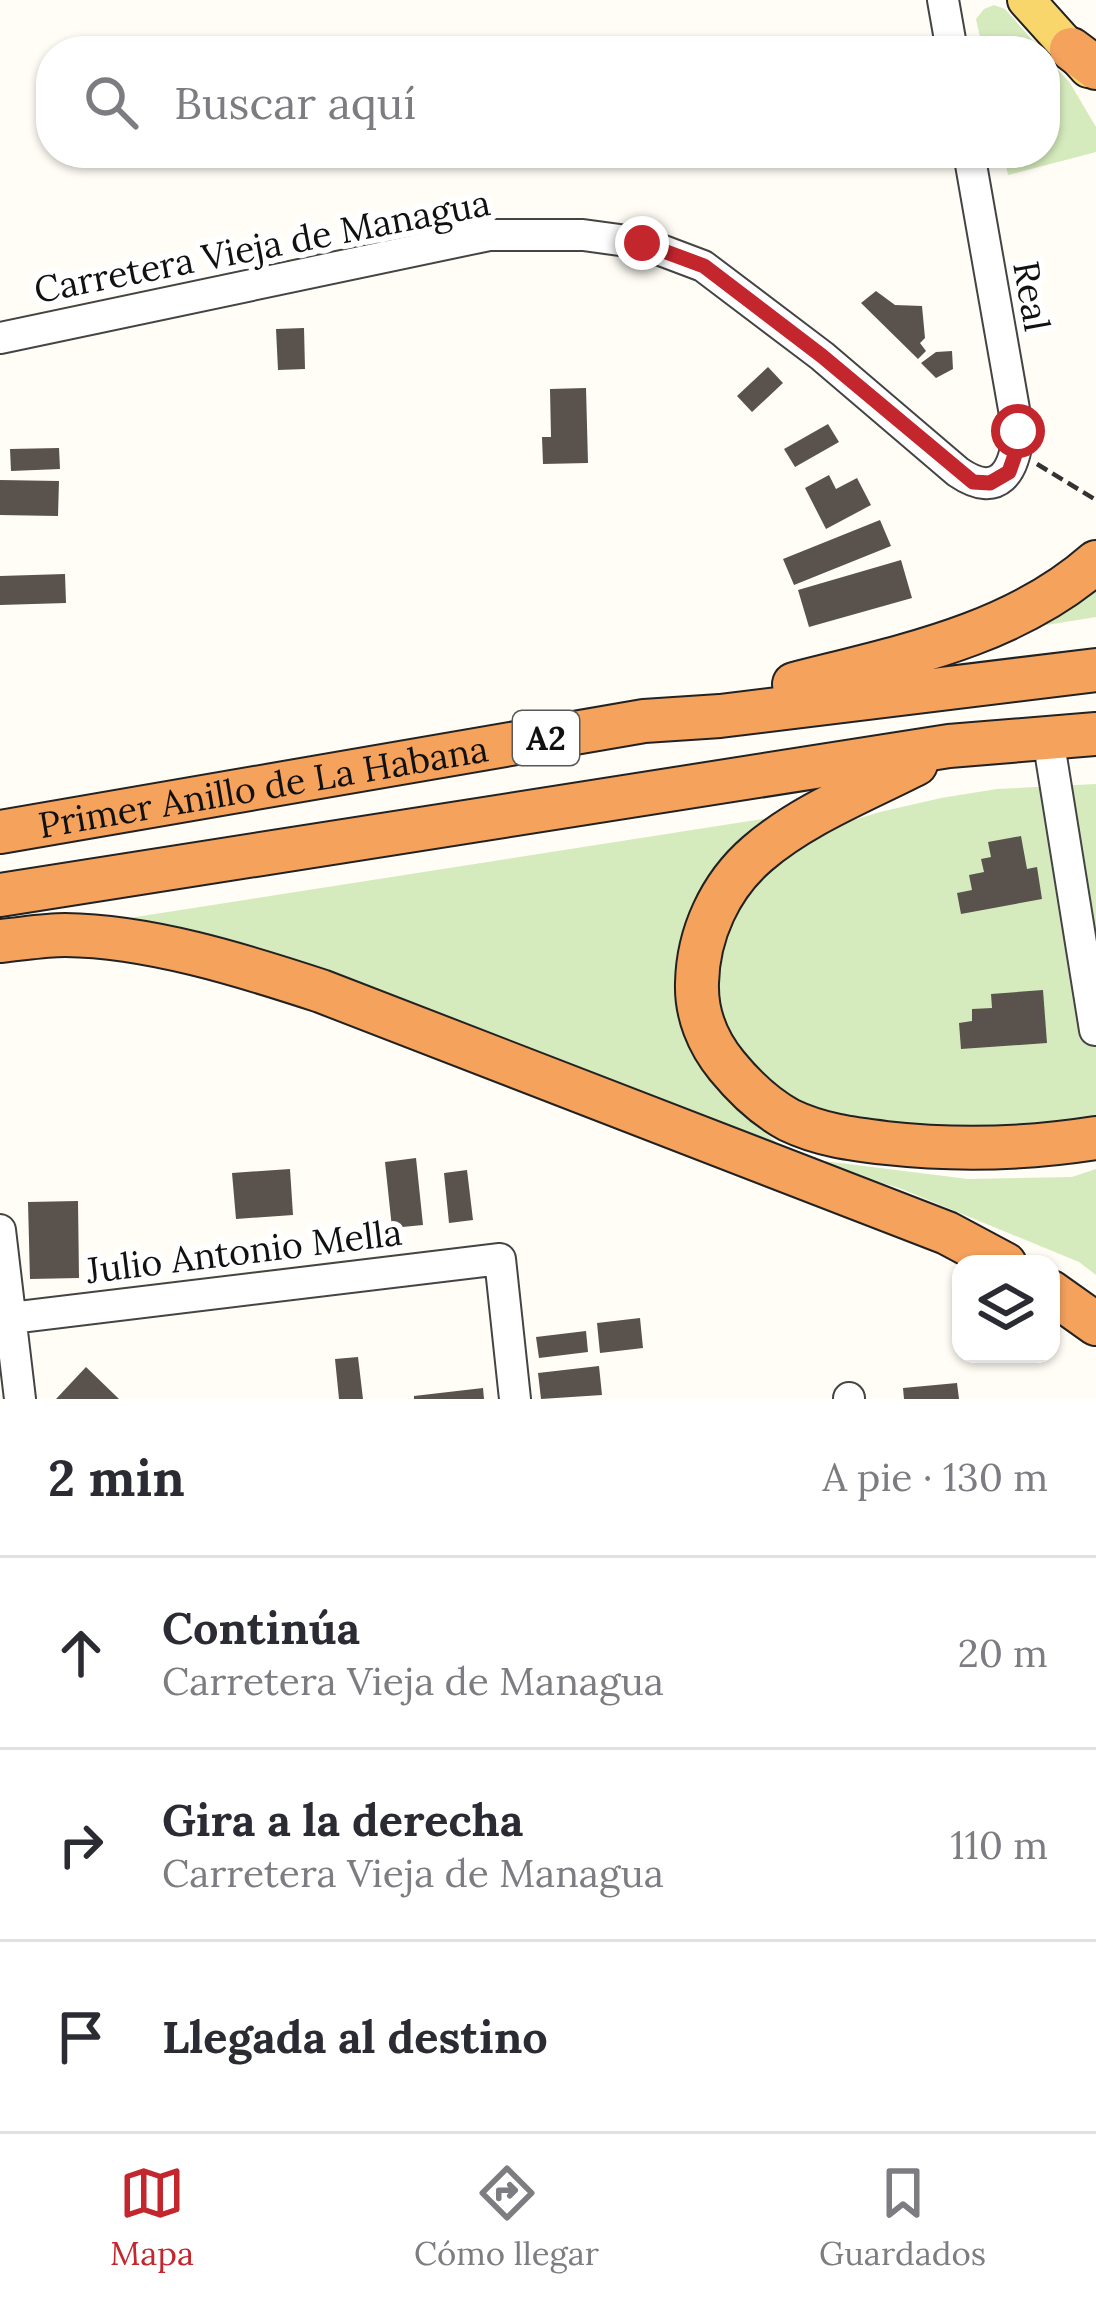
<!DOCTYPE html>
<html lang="es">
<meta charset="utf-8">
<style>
:root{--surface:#fff;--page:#f7f7f7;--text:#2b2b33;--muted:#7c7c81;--line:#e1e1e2;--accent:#c4262e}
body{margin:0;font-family:Lora,serif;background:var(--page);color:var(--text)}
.controls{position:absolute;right:36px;bottom:36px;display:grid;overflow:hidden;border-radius:24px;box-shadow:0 3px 9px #0004}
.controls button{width:108px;height:108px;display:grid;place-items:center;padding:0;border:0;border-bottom:3px solid var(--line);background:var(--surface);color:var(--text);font:60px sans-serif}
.stop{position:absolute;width:36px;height:36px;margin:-27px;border:9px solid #c4262e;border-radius:50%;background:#fff}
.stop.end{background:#c4262e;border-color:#fff;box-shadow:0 3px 12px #0008}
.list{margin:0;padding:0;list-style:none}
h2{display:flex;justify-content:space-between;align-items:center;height:156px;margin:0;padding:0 48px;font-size:51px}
h2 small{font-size:39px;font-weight:400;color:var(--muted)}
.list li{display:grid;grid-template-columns:78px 1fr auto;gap:36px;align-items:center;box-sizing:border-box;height:192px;padding:0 48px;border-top:3px solid var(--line)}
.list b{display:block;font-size:45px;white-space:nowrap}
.list p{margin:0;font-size:39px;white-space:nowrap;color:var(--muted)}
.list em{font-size:39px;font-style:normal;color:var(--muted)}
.icon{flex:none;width:66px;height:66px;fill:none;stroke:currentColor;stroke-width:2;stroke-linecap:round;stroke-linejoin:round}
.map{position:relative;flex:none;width:1096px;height:1399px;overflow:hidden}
.search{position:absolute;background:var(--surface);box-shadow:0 3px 9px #0004;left:36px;right:36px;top:36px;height:132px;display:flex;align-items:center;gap:30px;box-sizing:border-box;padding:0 42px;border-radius:48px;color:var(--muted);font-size:45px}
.sheet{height:732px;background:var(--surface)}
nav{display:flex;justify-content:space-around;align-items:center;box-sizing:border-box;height:168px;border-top:3px solid var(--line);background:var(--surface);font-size:33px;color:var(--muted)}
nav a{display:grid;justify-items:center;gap:6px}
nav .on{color:var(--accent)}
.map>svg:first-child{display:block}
</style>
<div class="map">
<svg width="1096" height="1399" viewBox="0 0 1096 1399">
<rect width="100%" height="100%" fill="#fffdf5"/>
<path fill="#d5ebbd" d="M994 5 1005 9 1042 51H983L976 19 984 9Z
M1045 55 1070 83 1096 127V152L1008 175 1003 153H1045Z
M1096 582V617L1034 627Z
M1096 784V1126L1008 1135 849 1119 800 1106 742 1058 724 1026 716 988 717 950 746 886 821 830 880 812 941 798 997 789Z
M776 817 684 948 751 1119 792 1157 968 1179 1072 1177 1096 1169V1275L1079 1262 899 1188 791 1156 97 923Z"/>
<path fill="#5a524d" d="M876 291 895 305 922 306 925 338 920 343 926 351 918 359 861 303Z
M304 328 305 369 278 370 276 329Z
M952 351 953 369 936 378 921 363 936 352Z
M768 367 783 383 752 412 737 396Z
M586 388 588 463 543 464 542 437H551L550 389Z
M828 424 839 442 795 467 784 449Z
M59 448 60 469 11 471 10 449Z
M829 475 836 489 857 478 871 505 826 529 805 488Z
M0 480 59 481 58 516 0 515Z
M880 520 891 546 794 585 783 559Z
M901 560 912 598 809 627 798 590Z
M65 574 66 603 0 605V576Z
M1021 836 1027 869 1037 867 1042 899 961 914 957 893 972 890 969 875 984 872 981 859 991 857 988 842Z
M1043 990 1047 1043 961 1049 959 1023 972 1021V1009L992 1008 991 994Z
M416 1158 423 1225 392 1228 385 1162Z
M290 1169 293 1215 236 1219 232 1173Z
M467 1170 473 1220 449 1223 444 1173Z
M78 1201 79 1278 30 1279 28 1202Z
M640 1318 643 1348 600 1353 597 1323Z
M586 1331 588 1352 539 1358 536 1337Z
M358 1357 363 1399H339L335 1359Z
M599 1366 602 1395 541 1399 538 1373Z
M86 1367 119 1399H56Z
M957 1383 959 1399H904L903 1388Z
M483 1388 484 1399H414V1396Z"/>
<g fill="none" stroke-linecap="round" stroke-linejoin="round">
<defs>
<path id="minor" d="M943 0 952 51
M0 338 489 235H583L642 243 703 266 822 356 958 472C999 500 1015 471 1018 432L969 153
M1048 738 1095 1030
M0 1230 20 1399
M0 1325 11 1318 500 1259 515 1399
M849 1398V1399"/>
<path id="major" d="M1026 0 1088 69"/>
<g id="highway">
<path d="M1071 49 1096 68"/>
<path d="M794 684C899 657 1012 636 1096 562"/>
<path d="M916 764C863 791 802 815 757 854 720 886 698 934 697 983 696 1014 708 1043 727 1066 745 1088 765 1107 789 1120 820 1135 852 1139 886 1143 958 1151 1026 1149 1096 1138"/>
<path id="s1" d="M0 832 644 721 720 716 1096 670"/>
<path d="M0 895 949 746 1096 734"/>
<path d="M0 941C22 939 44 935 65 935 149 936 242 965 321 991L947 1233 1005 1264"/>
<path d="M1051 1292 1096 1324"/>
</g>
</defs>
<use href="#minor" stroke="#444" stroke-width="34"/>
<use href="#major" stroke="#222" stroke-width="40"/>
<use href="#highway" stroke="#222" stroke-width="46"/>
<path stroke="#333" stroke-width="4.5" stroke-dasharray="12 6" stroke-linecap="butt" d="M1037 464 1096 500"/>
<use href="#minor" stroke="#fff" stroke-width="30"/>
<use href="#major" stroke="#f9d66b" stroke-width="36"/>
<use href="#highway" stroke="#f5a25d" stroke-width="42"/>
</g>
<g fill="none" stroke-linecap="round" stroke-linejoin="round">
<path stroke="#c4262e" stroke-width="15" d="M642 243 704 266 822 356 973 482 990 483 1009 472 1016 452 1018 431"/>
</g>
<g text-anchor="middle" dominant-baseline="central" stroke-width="12" stroke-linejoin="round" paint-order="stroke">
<rect fill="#fff" stroke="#585858" stroke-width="3" x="513" y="711" width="66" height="54" rx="9"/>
<g font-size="33" font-weight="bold" fill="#111">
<text x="546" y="738">A2</text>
</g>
<g font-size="36" fill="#111" stroke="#fff">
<text transform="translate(262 246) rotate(-11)">Carretera Vieja de Managua</text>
<text transform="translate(1032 296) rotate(80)">Real</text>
<text stroke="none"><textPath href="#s1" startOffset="267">Primer Anillo de La Habana</textPath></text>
<text transform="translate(244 1251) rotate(-7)">Julio Antonio Mella</text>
</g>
</g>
</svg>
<div class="controls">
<button><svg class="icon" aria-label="layers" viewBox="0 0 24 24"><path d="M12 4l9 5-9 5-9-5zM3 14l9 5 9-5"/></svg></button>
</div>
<div class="stop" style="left:1018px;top:431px"></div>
<div class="stop end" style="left:642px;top:243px"></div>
<div class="search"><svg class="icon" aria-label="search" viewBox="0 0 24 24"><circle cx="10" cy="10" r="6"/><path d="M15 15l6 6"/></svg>Buscar aquí</div>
</div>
<section class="sheet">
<h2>2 min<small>A pie · 130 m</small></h2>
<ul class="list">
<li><svg class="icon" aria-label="ahead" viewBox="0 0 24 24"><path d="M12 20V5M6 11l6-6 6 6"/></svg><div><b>Continúa</b><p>Carretera Vieja de Managua</p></div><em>20 m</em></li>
<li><svg class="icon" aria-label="right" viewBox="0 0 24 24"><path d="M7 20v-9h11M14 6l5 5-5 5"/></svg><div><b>Gira a la derecha</b><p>Carretera Vieja de Managua</p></div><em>110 m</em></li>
<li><svg class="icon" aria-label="arrive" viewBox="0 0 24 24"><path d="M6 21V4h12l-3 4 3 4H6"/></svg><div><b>Llegada al destino</b></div></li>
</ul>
</section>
<nav>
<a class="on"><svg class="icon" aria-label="map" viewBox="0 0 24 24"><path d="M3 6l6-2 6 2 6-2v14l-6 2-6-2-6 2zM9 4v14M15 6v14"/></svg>Mapa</a>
<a><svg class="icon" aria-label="directions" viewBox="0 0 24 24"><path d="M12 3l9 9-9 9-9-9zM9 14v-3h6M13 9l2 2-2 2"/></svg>Cómo llegar</a>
<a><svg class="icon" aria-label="saved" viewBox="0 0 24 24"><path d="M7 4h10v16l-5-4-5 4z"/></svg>Guardados</a>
</nav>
